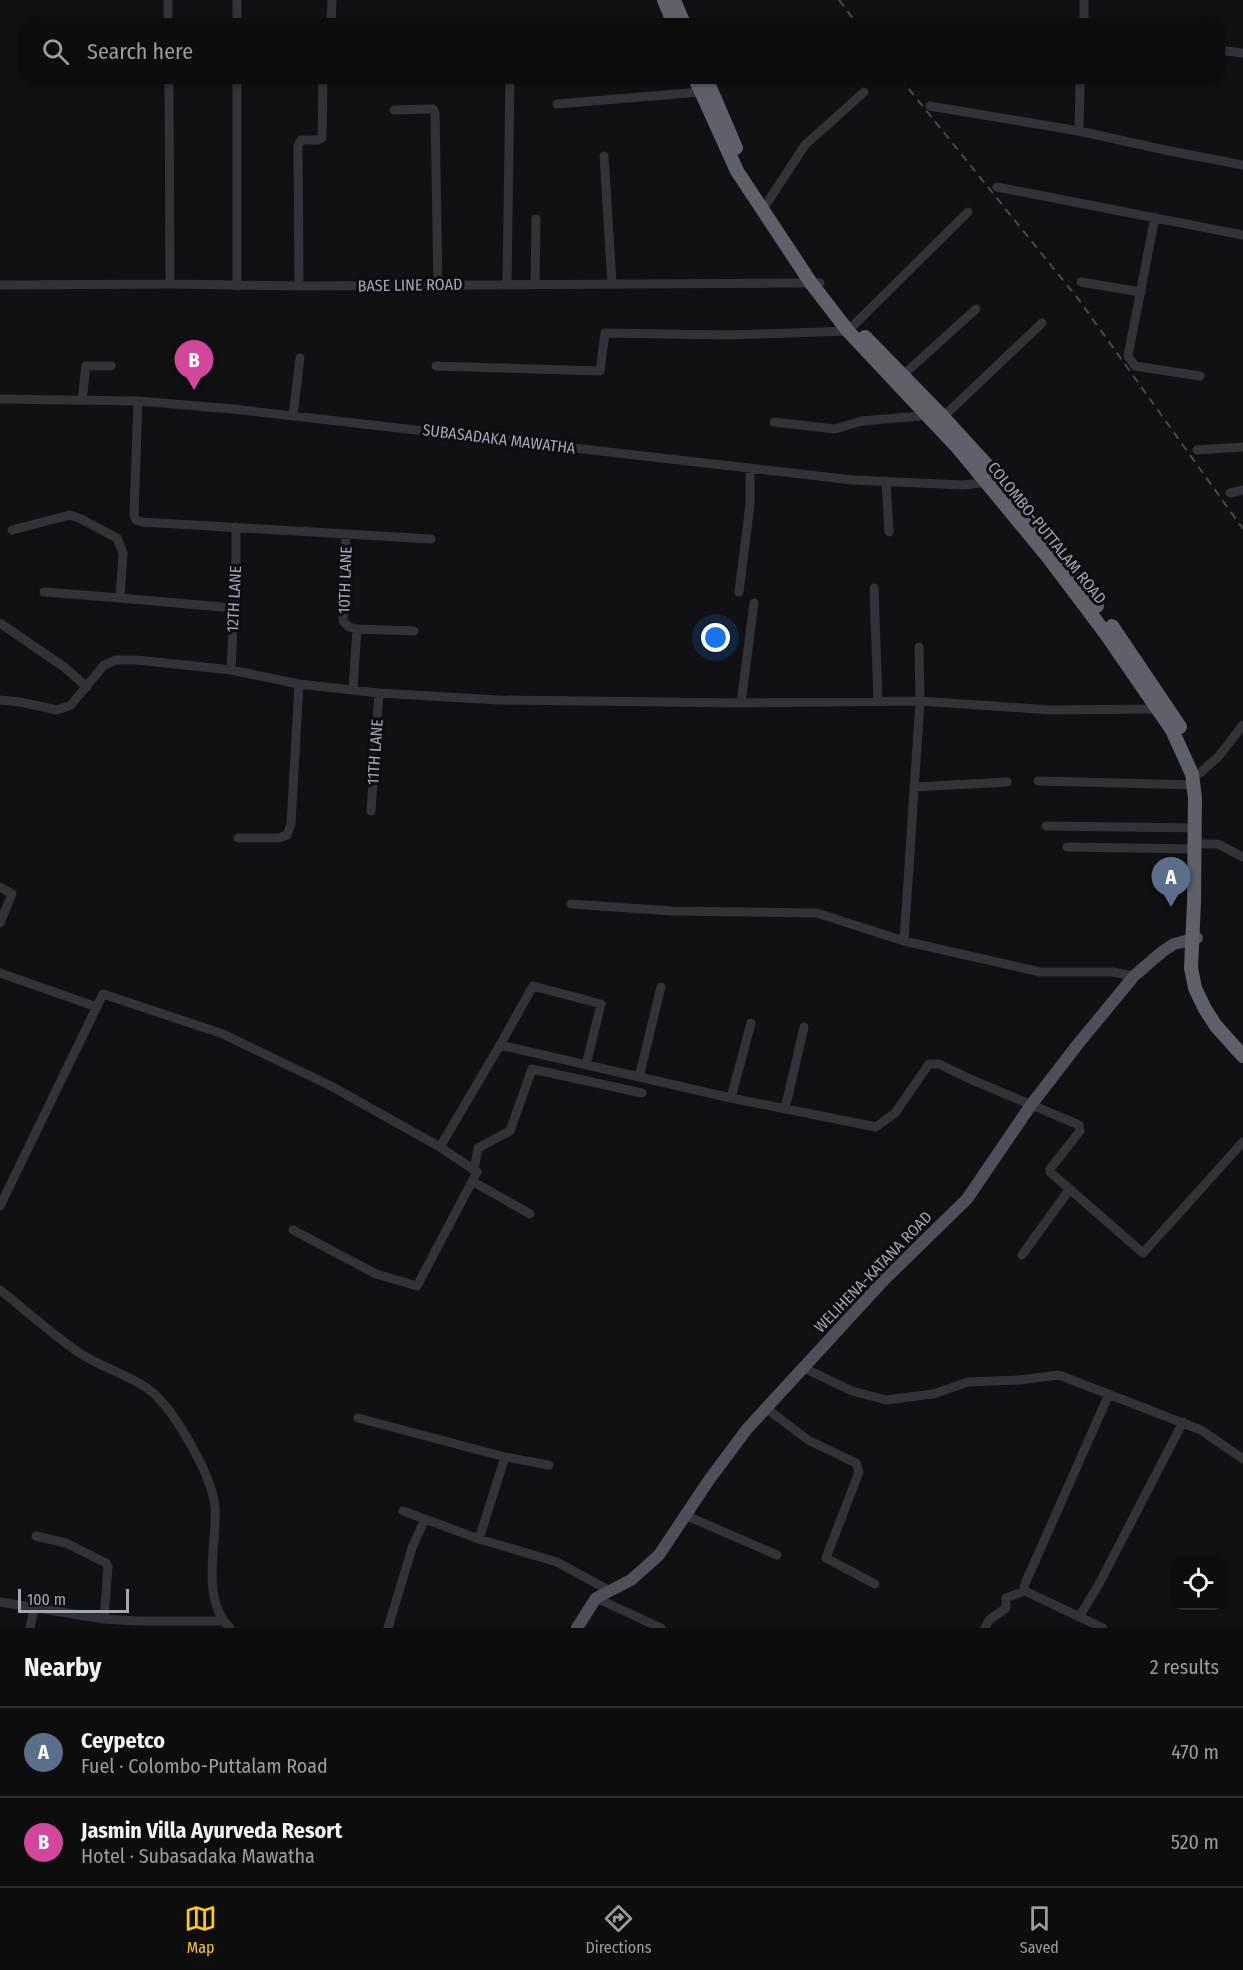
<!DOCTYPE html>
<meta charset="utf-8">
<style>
:root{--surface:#0d0d0e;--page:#161617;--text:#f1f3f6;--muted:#9a9c9e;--line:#2d2d2e;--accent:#ffc61d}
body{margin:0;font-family:"Fira Sans Condensed",sans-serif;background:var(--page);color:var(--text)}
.controls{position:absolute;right:18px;bottom:18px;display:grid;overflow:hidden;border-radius:12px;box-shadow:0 2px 4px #0004}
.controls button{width:54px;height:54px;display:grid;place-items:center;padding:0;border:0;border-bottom:2px solid var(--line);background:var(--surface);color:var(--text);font:30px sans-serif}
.scale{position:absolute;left:18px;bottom:15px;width:111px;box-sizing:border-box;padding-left:6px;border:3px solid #a2a6b5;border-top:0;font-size:16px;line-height:21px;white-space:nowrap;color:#a2a6b5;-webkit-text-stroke:4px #0d0c0e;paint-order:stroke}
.you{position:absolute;left:716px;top:638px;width:21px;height:21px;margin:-15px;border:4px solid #fff;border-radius:50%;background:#1a73e8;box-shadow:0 0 0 9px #1a73e833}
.badge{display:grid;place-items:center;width:39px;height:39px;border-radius:50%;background:var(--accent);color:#fff;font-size:20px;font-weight:700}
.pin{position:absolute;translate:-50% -50px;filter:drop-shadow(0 2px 3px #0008)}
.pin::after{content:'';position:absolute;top:32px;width:21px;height:18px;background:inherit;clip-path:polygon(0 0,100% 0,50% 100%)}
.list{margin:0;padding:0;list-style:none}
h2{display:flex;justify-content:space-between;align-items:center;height:78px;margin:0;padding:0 24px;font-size:26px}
h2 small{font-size:20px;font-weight:400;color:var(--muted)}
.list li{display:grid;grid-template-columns:39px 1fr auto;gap:18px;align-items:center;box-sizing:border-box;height:90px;padding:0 24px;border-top:2px solid var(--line)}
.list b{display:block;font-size:22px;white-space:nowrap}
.list p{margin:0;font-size:20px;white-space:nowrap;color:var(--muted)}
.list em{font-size:20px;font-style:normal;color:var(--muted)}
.icon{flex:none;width:33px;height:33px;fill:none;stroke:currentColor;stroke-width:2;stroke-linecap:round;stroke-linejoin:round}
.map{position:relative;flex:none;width:1243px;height:1628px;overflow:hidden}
.search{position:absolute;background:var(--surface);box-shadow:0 2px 4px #0004;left:18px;right:18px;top:18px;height:66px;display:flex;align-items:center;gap:15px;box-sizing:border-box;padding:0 21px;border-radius:18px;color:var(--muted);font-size:22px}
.sheet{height:258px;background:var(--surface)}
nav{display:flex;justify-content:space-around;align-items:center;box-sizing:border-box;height:84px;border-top:2px solid var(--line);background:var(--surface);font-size:16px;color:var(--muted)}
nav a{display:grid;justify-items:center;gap:3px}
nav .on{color:var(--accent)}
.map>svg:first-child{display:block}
</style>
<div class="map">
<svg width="1243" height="1628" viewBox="0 0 1243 1628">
<rect width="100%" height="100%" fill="#111113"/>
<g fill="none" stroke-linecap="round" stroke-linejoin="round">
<path stroke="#323338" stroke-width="9" d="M168 0V24
M237 0V24
M1084 0V24
M331 23 332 0
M587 24 673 22
M1219 50 1243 53
M169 78 170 284
M237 78V286
M557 104 700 92
M930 106 1079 131 1165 150 1243 165
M394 110 430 109H433L435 113 438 285
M1079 131 1080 84
M604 156 612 283
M997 187 1243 235
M767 203 805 145 864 92
M1155 217 1128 356 1135 366 1200 376
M1081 282 1141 292
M507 284 510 78
M535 284 536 219
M0 285 170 284 299 286 820 283
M299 286 298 146 301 140H318L322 138 323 78
M854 325 968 212
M436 366 600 371 605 333 729 335 848 331
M903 375 976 309
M0 399 138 401 233 409 853 480 963 485 989 482
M82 400 86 366H111
M138 401 134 515 136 520 142 522 431 539
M293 416 300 358
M943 417 1042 323
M774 422 835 429 862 421 932 415
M1197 450 1243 447
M886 481 889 532
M1230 493 1243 490
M12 530 70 515 81 519 117 538 123 553 120 598 233 608
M346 534 343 621 349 627 357 629 353 688
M874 588 878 701
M44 592 120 598
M739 592 750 505V468
M0 623 64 667 87 687
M357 629 414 631
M231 670 236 564V527
M0 700 20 702 57 710 71 705 104 665 116 660H137L231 670 299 684 379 693 498 700 741 703 920 701 1052 710 1157 709
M741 703 754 603
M1200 773 1219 756 1243 725
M1038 781 1194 785
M914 787 1007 782
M371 811 379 693
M1046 826 1196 828
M238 838H279L287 835 291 824 299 684
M1204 844H1218L1243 857
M1067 847 1195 849
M0 887 12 894 0 923
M571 904 672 911 817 913 904 941 1040 972H1112L1134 976
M904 941 920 701 919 647
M0 973 97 1007
M500 1045 533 986 601 1004 586 1065
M639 1077 661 987
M731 1098 751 1023
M785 1109 804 1027
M474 1170 478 1148 510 1131 532 1069 642 1093
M472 1181 530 1214
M0 1206 103 994 223 1034 331 1086 440 1147 500 1045 731 1098 876 1127 895 1113 929 1064H939L970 1079 1079 1125 1080 1131 1050 1169V1172L1143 1253 1243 1142
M293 1230 376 1274 417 1286 477 1172 440 1147
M1022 1255 1069 1190
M0 1290C25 1310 49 1331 75 1350 97 1366 125 1373 147 1388 170 1404 190 1442 202 1466 208 1479 215 1496 215 1510 217 1546 200 1599 230 1628
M804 1368 852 1391 886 1400 933 1394 968 1382 1019 1380 1059 1375 1201 1430 1243 1459
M766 1408 808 1440 856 1463 859 1472 826 1558 875 1584
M358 1418 505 1457 549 1465
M403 1511 479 1539 557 1562 610 1591
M687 1516 777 1555
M36 1536 66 1543 106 1563 108 1567 104 1619
M479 1539 505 1457
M596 1598 661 1628
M0 1602 104 1619 138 1621H222
M1079 1617 1099 1584 1183 1422
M30 1628 34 1609
M388 1628 412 1548 425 1519
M985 1628 989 1620 1006 1608V1598L1025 1591
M1103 1628 1025 1591 1024 1586 1109 1394"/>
<path stroke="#4e4f58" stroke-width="12" d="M577 1628 596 1598 631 1580 659 1555 709 1480 747 1429 885 1279 967 1199 1031 1105 1078 1044 1134 976 1163 951 1174 944 1197 938"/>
<path stroke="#5e606a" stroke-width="14" d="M664 0 674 24
M674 0 684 24
M695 78 737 171 811 283 848 331 958 448 1048 557 1106 634 1172 730 1192 774 1195 798 1194 902 1191 968 1195 988 1205 1009 1216 1026 1243 1056
M706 78 736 148
M865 337 943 417 986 464 1097 606
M1112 626 1180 727"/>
<path stroke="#474850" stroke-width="2" stroke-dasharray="8 6" stroke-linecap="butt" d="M839 0 857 24
M900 78 1079 300 1243 529"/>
</g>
<g text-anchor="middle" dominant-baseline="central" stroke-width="6" stroke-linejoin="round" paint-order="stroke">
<g font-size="16" fill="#a2a6b5" stroke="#0d0c0e">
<text transform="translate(410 285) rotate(-1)">BASE LINE ROAD</text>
<text transform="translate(499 439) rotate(7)">SUBASADAKA MAWATHA</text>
<text transform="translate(1047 533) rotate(51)">COLOMBO-PUTTALAM ROAD</text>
<text transform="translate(345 580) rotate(-88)">10TH LANE</text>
<text transform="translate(234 599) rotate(-87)">12TH LANE</text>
<text transform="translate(375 752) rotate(-86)">11TH LANE</text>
<text transform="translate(873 1272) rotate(-46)">WELIHENA-KATANA ROAD</text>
</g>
</g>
</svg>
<div class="controls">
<button><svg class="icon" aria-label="locate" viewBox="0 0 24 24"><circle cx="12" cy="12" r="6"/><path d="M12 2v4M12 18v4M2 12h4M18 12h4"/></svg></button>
</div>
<div class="scale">100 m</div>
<div class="you"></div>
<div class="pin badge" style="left:1171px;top:907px;background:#5c6f8a">A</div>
<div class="pin badge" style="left:194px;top:390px;background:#d1479c">B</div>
<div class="search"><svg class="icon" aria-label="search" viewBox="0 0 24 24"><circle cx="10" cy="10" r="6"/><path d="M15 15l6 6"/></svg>Search here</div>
</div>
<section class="sheet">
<h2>Nearby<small>2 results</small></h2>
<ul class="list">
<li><span class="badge" style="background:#5c6f8a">A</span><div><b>Ceypetco</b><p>Fuel · Colombo-Puttalam Road</p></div><em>470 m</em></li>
<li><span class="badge" style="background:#d1479c">B</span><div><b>Jasmin Villa Ayurveda Resort</b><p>Hotel · Subasadaka Mawatha</p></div><em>520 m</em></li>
</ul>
</section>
<nav>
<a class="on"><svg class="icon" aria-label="map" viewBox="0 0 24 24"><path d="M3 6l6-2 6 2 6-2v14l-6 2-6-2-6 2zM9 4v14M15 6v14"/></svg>Map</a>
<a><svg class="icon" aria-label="directions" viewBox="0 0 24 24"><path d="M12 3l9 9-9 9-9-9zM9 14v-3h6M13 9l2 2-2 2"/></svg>Directions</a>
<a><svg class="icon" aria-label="saved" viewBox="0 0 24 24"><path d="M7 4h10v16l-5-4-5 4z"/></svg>Saved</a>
</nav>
